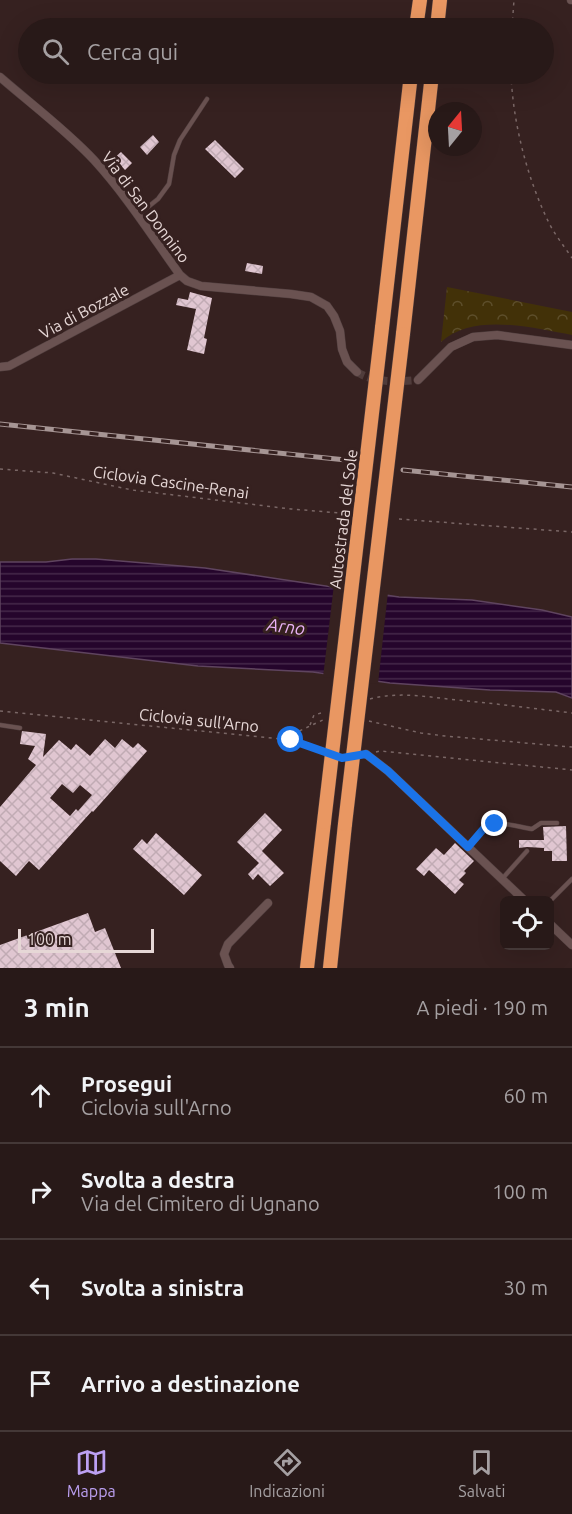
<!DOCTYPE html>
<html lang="it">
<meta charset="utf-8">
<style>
:root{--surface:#281918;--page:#302221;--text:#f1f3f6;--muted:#a5a0a2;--line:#443837;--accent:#bca0f2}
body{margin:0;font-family:Ubuntu,sans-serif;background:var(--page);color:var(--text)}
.controls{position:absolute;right:18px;bottom:18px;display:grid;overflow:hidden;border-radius:9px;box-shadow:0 6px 24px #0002}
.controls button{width:54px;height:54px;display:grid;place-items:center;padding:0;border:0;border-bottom:2px solid var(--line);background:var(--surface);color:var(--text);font:30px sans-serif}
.compass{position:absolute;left:428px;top:102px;width:54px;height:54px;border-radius:50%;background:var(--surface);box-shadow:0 6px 24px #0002;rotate:18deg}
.scale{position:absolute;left:18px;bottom:15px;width:136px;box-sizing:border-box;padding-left:6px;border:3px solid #e6d7d6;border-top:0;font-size:16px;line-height:21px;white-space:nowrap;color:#e6d7d6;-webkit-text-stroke:4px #362120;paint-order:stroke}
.stop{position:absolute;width:18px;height:18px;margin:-14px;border:4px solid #1a73e8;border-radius:50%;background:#fff}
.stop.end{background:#1a73e8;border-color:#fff;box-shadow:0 2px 6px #0008}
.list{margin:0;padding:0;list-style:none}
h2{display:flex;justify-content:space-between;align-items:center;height:78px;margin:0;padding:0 24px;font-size:26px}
h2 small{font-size:20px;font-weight:400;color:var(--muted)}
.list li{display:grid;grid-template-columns:39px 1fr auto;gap:18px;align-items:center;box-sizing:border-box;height:96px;padding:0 24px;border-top:2px solid var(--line)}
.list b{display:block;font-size:22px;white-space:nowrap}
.list p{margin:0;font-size:20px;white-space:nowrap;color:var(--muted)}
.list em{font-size:20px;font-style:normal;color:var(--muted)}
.icon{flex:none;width:33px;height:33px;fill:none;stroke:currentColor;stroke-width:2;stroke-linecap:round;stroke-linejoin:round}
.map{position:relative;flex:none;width:572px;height:968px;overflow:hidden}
.search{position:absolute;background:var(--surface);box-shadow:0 6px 24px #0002;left:18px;right:18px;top:18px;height:66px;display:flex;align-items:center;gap:15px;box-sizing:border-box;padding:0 21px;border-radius:33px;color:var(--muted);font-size:22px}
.sheet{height:462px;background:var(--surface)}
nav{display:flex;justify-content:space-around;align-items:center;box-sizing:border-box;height:84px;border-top:2px solid var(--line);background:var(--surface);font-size:16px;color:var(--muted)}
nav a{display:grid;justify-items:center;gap:3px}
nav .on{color:var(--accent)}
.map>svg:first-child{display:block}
</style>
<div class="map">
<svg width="572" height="968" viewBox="0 0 572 968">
<defs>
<pattern id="park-crowns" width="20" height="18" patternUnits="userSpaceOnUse" patternTransform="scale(1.5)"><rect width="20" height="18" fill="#423108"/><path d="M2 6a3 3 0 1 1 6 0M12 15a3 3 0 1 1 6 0" fill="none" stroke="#5d4e2b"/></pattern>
<pattern id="water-rules" width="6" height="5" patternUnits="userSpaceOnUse" patternTransform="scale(1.5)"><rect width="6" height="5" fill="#25052c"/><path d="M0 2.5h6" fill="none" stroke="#45294a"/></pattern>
<pattern id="building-cross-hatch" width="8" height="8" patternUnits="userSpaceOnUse" patternTransform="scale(1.5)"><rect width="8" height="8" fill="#e0c6d1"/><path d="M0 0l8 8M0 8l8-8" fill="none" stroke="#c1abb4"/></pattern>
</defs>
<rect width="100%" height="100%" fill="#362120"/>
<path fill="url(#park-crowns)" d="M447 287 572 312V335C534 328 473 312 441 342Z"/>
<path fill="url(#water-rules)" stroke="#5f445f" stroke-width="1.5" d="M72 559H96L205 568 399 597 472 600 542 610 572 617V698L556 692 490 690 390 683 313 672 198 666 0 643V562H46Z"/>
<path fill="#362120" d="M334 584 388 592 378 684 323 677Z"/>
<path fill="url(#building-cross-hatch)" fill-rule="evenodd" d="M153 135 159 142 147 155 140 147Z
M215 140 244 169 235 178 205 149Z
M121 152 132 163 125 170 114 158Z
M247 263 263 266 262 274 245 271Z
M190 292 212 298 204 338 207 339 204 354 187 350 196 309 176 305 178 298 188 300Z
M22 731 46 734 43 757 59 740 71 750 76 744 90 756 105 739 115 748 122 739 133 748 138 743 147 751 93 812 92 811 39 870 29 861 16 876 0 861V807L36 765 28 759 35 746 20 744ZM62 784 73 793 80 785 92 795 78 811 76 809 70 816 50 798Z
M265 813 282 830 262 851 284 873 270 886 258 874 253 880 248 874 259 863 237 842Z
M566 826 567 861H552V851H544V848L527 847 519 848V840H544L543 827Z
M156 833 202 875 184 895 133 849 142 839 147 844Z
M455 843 474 861 464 871 466 873 459 880 464 884 455 894 429 870 424 876 416 869 436 848 444 855Z
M88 913 95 932 105 928 121 968H0V945Z"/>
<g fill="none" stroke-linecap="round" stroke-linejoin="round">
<path stroke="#503c3b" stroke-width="8" stroke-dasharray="8 4" stroke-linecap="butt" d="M357 372C374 383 398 382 418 380"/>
<defs>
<path id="service" d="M138 215 158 199 169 184 174 155 180 140 207 99
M0 725 20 728
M468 847C473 841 478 833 484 828 496 819 518 827 532 829L541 823H557
M502 879 527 851
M550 901 572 879"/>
<path id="minor" d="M571 0H572
M0 77C31 104 66 130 94 160 126 195 152 236 180 275L187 281 201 286 291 294 311 297 327 306 334 316 340 331 342 349 347 362 357 372
M0 367 9 366 180 275
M418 380 451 347 473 337 497 335 572 345
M366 754 388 771 524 900
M550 924 572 945
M230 968 228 965 224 954 228 944 268 903"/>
<path id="motorway" d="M416 28 420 0
M437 28 440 0
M382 328 411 74
M403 334 432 74
M307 968 324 822
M330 968 345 824"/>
</defs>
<use href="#service" stroke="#513f3f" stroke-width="5"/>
<use href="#minor" stroke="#513f3f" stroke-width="9"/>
<use href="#motorway" stroke="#513f3f" stroke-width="15"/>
<path stroke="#7a6766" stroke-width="1.5" stroke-dasharray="3 4.5" stroke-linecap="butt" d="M512 28 514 0
M511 74C513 123 527 178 549 223 555 235 564 246 572 258
M0 469 53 473 132 490 291 509 340 513
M399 519 572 532
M370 699C396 692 422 696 448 699 490 703 531 708 572 713
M0 711 291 740 322 751
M369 721 421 733 445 736 572 747
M310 725 314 715 325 712
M298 742 295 738V733L325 719
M376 752 380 751 572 770"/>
<use href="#service" stroke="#6a5251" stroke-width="4"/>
<use href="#minor" stroke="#6a5251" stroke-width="8"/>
<use href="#motorway" stroke="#e99762" stroke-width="14"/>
<defs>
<path id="rail" d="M0 424 346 460
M403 470 572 487"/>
</defs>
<use href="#rail" stroke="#a69594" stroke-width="5"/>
<use href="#rail" stroke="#362120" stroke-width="3" stroke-dasharray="9" stroke-linecap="butt"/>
<defs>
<path id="motorway-bridge" d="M324 822 382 328
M345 824 403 334"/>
</defs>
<use href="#motorway-bridge" stroke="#513f3f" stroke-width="15" stroke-linecap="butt"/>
<use href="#motorway-bridge" stroke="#e99762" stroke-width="14"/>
</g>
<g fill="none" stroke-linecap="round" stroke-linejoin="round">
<path stroke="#1a73e8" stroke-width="8" d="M291 740 342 758 366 754 388 771 468 847 486 826 495 824"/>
</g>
<g text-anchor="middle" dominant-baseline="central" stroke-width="6" stroke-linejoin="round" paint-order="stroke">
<g font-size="16" fill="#e6d7d6" stroke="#362120">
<text transform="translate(146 207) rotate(53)">Via di San Donnino</text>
<text transform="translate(84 311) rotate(-28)">Via di Bozzale</text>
<text transform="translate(171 482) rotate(8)">Ciclovia Cascine-Renai</text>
<text transform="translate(343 519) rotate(-83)">Autostrada del Sole</text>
<text transform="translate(199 720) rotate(6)">Ciclovia sull'Arno</text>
</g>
<g font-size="18" font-style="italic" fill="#e9b2f5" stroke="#362120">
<text transform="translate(286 626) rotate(7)">Arno</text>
</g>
</g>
</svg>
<div class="controls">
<button><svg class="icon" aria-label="locate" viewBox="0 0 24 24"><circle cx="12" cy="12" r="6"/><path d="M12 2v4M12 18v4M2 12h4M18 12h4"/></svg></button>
</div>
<svg class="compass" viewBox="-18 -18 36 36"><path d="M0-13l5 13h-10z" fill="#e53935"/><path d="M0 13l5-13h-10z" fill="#a5a0a2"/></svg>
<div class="scale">100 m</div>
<div class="stop" style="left:291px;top:740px"></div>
<div class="stop end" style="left:495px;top:824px"></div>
<div class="search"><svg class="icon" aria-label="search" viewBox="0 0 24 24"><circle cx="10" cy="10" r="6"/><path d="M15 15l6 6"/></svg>Cerca qui</div>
</div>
<section class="sheet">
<h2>3 min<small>A piedi · 190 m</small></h2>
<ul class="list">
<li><svg class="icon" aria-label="ahead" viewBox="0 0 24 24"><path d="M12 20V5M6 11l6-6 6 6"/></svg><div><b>Prosegui</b><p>Ciclovia sull'Arno</p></div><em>60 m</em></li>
<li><svg class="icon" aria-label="right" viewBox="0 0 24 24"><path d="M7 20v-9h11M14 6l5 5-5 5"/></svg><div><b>Svolta a destra</b><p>Via del Cimitero di Ugnano</p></div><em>100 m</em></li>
<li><svg class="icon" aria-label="left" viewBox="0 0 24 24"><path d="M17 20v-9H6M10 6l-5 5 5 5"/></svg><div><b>Svolta a sinistra</b></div><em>30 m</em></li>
<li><svg class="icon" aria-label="arrive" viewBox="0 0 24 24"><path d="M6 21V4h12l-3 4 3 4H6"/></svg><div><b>Arrivo a destinazione</b></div></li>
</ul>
</section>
<nav>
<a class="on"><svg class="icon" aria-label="map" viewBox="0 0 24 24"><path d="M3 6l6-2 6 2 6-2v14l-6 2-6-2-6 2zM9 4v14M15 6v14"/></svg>Mappa</a>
<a><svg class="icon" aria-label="directions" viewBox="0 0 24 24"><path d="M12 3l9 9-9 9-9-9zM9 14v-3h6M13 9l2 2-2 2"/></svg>Indicazioni</a>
<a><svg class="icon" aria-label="saved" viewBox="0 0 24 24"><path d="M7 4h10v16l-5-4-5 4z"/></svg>Salvati</a>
</nav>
